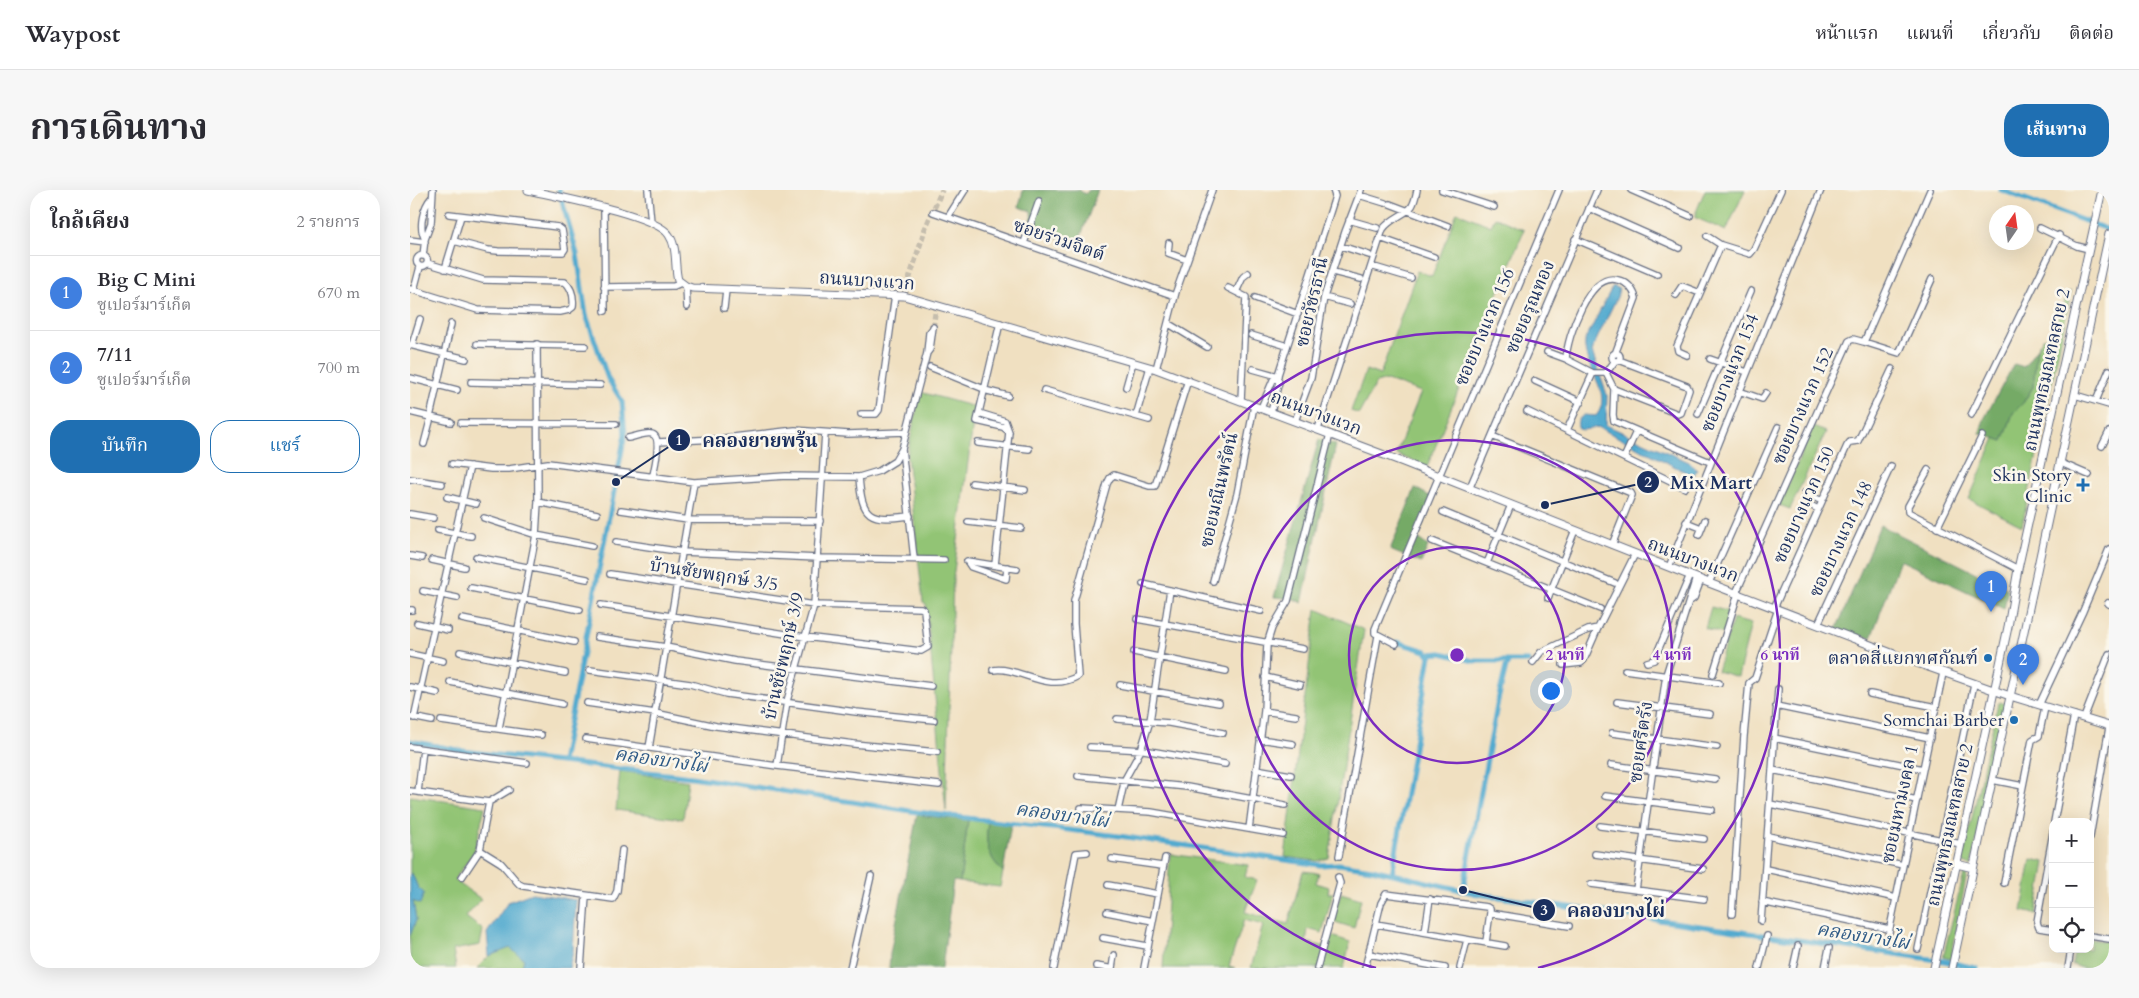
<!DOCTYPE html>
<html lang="th">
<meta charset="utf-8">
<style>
:root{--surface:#fff;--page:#f7f7f7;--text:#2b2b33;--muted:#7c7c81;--line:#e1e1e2;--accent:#1f6fb2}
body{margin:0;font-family:Cardo,"Noto Serif Thai",serif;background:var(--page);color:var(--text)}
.controls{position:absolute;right:15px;bottom:15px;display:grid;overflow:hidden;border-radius:10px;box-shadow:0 5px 20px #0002}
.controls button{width:45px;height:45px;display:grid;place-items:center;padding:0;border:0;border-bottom:1px solid var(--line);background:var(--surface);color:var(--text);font:25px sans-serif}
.compass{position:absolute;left:1579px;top:15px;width:45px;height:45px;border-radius:50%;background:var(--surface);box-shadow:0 5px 20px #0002;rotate:13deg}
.you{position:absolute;left:1140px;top:500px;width:18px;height:18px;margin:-12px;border:4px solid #fff;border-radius:50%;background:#1a73e8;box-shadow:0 0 0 8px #1a73e833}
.badge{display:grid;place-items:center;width:32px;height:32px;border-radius:50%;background:var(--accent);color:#fff;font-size:16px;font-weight:700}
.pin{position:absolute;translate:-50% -41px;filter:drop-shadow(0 1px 2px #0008)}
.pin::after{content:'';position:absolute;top:26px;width:18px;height:15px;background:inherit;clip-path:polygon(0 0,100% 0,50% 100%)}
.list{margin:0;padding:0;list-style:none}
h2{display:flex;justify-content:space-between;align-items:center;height:65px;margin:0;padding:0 20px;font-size:21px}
h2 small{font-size:16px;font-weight:400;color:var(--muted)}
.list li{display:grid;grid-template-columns:32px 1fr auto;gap:15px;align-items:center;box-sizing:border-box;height:75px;padding:0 20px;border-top:1px solid var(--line)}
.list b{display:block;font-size:19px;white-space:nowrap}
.list p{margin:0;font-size:16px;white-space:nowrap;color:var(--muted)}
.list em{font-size:16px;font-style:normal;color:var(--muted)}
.actions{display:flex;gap:10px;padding:15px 20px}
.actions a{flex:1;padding:11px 0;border:1px solid var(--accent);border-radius:20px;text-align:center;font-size:18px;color:var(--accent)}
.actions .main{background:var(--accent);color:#fff}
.icon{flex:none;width:28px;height:28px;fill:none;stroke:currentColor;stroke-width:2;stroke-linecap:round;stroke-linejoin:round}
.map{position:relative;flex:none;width:1699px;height:778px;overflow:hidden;border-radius:20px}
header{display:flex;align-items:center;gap:30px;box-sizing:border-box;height:70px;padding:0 25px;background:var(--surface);border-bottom:1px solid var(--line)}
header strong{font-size:24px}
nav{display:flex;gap:28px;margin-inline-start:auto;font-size:18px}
.intro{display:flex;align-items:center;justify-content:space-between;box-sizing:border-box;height:120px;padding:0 30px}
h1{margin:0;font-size:35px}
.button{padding:12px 22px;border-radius:20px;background:var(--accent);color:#fff;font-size:18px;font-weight:700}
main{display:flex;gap:30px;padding:0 30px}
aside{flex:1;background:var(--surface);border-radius:20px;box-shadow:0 5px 20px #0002}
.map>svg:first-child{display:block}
</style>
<header>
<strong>Waypost</strong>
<nav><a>หน้าแรก</a><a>แผนที่</a><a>เกี่ยวกับ</a><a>ติดต่อ</a></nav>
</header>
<div class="intro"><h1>การเดินทาง</h1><a class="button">เส้นทาง</a></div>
<main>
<aside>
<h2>ใกล้เคียง<small>2 รายการ</small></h2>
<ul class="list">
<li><span class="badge" style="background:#3f7fe0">1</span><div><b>Big C Mini</b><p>ซูเปอร์มาร์เก็ต</p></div><em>670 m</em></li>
<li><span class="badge" style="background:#3f7fe0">2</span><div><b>7/11</b><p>ซูเปอร์มาร์เก็ต</p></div><em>700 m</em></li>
</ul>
<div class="actions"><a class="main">บันทึก</a><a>แชร์</a></div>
</aside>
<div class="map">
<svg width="1699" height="778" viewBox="0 0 1699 778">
<rect width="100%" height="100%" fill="#fbf7ec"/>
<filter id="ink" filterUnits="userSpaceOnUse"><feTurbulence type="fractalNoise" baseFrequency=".02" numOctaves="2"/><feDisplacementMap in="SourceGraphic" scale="10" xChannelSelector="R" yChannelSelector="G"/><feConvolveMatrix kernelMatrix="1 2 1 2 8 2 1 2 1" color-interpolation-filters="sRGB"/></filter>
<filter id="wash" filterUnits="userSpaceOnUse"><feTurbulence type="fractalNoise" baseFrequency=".0096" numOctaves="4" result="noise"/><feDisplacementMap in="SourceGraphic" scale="20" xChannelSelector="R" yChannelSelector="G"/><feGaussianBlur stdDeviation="1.12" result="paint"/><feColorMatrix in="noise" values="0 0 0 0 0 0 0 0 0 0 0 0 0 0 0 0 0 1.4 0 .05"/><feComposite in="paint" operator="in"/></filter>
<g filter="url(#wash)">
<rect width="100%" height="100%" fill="#f0e0c1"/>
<path fill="#92c475" stroke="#567a6a" d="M1295 0H1335L1316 41 1284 27Z
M1047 22 1081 36 1085 27 1114 40 1017 277 986 264 1011 202 977 190 966 193 949 224 941 221 956 180 970 185 1007 81 1022 86Z
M1659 101 1661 102 1612 336 1559 309 1585 248 1593 251 1603 223 1613 213 1623 197 1627 158 1633 148 1640 147Z
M510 202 565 217 543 389 536 621 516 414 513 412 497 266Z
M1403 237 1416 242 1380 319 1369 315Z
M1301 417 1320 422 1313 444 1295 438Z
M906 419 954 440 919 668 907 671 875 667Z
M1323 429 1341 434 1328 487 1307 481Z
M1590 512 1595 514 1561 676 1552 672 1588 513Z
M210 581 278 591 273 629 206 620Z
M0 606 75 617 64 662 44 690 71 709 56 727 73 740 70 755 43 760 46 778H2L0 773V746L6 730 3 711 8 698 2 684H0Z
M558 630 578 632C575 656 577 664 593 682L590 697 550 692Z
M760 664 838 675 835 687 847 690 835 722 878 734 893 681 909 683 906 693 919 697 918 703H923L912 743 898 739 896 752 916 757 919 745 940 752 934 778H841L853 735 834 730 819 776 826 778H753Z
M1621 669 1635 672 1626 724 1612 721Z
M1555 680 1557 683 1541 769 1533 767Z
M931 703 951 709 944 738 922 731Z
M1680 749 1699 752V778H1672L1662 774 1665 759H1680Z
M100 757 114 769 112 778H67L79 766Z"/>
<path fill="#75aa66" stroke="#486c62" d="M613 0H669L675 4 679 0H688L668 54 622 41 621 21 609 17Z
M1627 158 1623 197 1613 213 1603 223 1593 251 1570 243 1574 229 1604 174 1614 177Z
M909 249 926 255 892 413 884 409 864 407Z
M1005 298 1023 308 1007 348 1018 356 1011 373 980 360Z
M1470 335 1598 399 1594 419 1490 370 1461 448 1426 440Z
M507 625 558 630 550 692 543 691 532 778H479L480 764Z
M578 632 601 635 593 682C577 664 575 656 578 632Z"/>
<path fill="#52aacf" stroke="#366c96" d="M1203 96 1209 99 1207 107 1184 155 1182 162 1197 205 1196 235 1279 272 1287 280 1283 286 1188 237 1173 240 1169 239C1166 232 1168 229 1174 225L1186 226C1205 203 1172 177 1175 152 1175 146 1181 140 1183 135 1189 122 1196 109 1203 96Z
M0 684H2L8 698 14 703 10 714 3 711 6 730 0 746Z
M122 703 166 710 163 762 159 778H112L114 769 100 758 79 766 77 743 98 712Z"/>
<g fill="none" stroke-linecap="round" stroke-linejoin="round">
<path stroke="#52aacf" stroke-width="5" d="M149 0 167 64 176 125 198 189 212 211 215 244 152 572
M1591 0 1699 40
M1019 464 1031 463 1064 471H1118
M0 551 53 561 282 587 507 622 709 646 910 675 929 674 962 679 1068 704 1534 771 1566 778
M982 684 1020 466 1016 461 987 452
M1053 700 1088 510 1096 477 1099 471"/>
</g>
</g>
<g filter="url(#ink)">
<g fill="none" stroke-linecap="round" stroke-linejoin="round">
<path stroke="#c5bdad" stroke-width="5.5" stroke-dasharray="5.5 3" stroke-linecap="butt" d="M494 106 515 39 532 0
M523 137 526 118"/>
<defs>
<path id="minor" d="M238 0 241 32
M1032 0 1084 17
M1221 0 1280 26
M949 5 975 13
M980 14 1038 36
M1179 18 1269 58
M194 19 195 121
M523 22 765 106
M39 24 148 37 152 40 155 59 153 62 88 61 78 60 44 51
M538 27 555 0
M939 30 967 38
M1630 38 1667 56 1679 59
M1297 46 1311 55 1340 64 1344 59 1371 0
M970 48 1024 67
M15 49C8 37 13 17 22 7
M1165 49 1247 84
M0 50 15 52
M614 53 629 11
M759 53 758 63 777 70
M931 56 959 65
M6.5 71a5.5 5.5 0 1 1 11 0a5.5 5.5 0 1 1-11 0Z
M13 66 15 49 21 33 23 0
M961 76 1001 88
M35 79 51 26
M923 82 951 89
M276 96 277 117
M194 97 264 96 271 93
M818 98 836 107 831 210
M0 99 68 120 150 122 159 120 163 117C164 108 162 98 155 92L73 90 17 73
M4 100 10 77
M826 102 833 87 838 83
M1266 105 1272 96 1290 103
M914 107 940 114
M845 108 888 124
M314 118 316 100
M590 133 567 231 593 237 599 242
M759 134 797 157
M841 145 877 156
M1454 152 1489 163 1522 89
M67 154 175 156
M0 155 56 169
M2 155 10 129
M1137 162 1156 169
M517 163 520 159 523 137
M1202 167a4 4 0 1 1 8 0a4 4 0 1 1-8 0Z
M1277 165 1268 161 1267 156 1311 55
M1300 169 1337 182
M520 177 574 199
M746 179 766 102 802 0
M843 179 868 186
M1183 183 1156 169C1157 147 1179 81 1208 90 1218 92 1223 99 1226 108L1205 164
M1196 183 1205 171
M0 188 47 200
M1125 191 1171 212
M61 192 190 195
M716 197 723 172
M1204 199 1268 224 1271 223 1279 200 1277 196 1209 170
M574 200 598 206
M634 200 739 230
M1329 201 1352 209 1356 203
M1665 205 1699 215
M1686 211 1699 180
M851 218 863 190 867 188
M1117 221 1275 298
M0 222 41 232
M861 222 869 192 867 188 923 13 925 6 923 0
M569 223 595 231 599 242 585 375
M451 224H466L469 220 485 105
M1288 224 1341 101
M1561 225 1649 45
M726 226 740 177
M20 227 41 134
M885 231 901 188 914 107 935 42 951 0
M51 233 206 234
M908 239 973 39C982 27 996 25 1002 16 1005 11 1006 5 1007 0
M1157 240 1183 183H1196L1204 199 1203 225 1204 231 1300 272
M1082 246 1221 303 1222 305 1202 355
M218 248C224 247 236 242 242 244 253 247 244 278 243 286
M248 252 306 249 385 240 438 244 495 242
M568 253 619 259
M14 254 21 227
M1692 256 1699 242
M492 259 504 369
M1214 268 1226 242
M1651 273 1679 285
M42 274 81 279H99L138 273 284 292 376 286 449 287 469 281 485 271 492 259 517 163 519 143 523 138
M1518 280 1498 316V322L1608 379
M449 287C452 328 459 331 500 326
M0 289 32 294
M562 293 615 300
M1060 297 1187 0
M1395 303 1412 311
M37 307 66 314
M128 312 187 324
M1396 313 1408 319
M211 320 278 330 410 331
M1033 322 1205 393
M0 324 23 328
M74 328 126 345 182 356
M558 332 611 338
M1276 332 1291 338
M1527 338 1572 246
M28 340 61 346
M1289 345 1295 330
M1022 351 1190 419
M206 352 273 362 408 368 534 370
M0 366 12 368
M66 367 177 389
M22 370 54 377
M1077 373 1101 315
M597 377 596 389 561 377 557 371 607 379
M1259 377 1411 0
M803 391 827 304 844 216
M1299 393 1368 237
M733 394 851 421
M61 398 170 420
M13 401 47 408
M1326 403 1439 151 1443 149 1454 152 1520 0
M1138 408 1165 340
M1280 411 1284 408 1291 390
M1698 413 1699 414
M191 415 395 447 511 461 518 457 514 420 511 418 404 415 200 384
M1364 418 1437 256 1440 252 1448 251 1482 179
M0 420H2
M52 429 164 452
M727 429 893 459
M7 433 38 440
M1406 434 1409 432 1481 276
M187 447 256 457 325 471 521 496
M986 454 965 443V439L1149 0
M50 462 155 483
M724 462 816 481
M0 464 33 471
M1123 472 1131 462 1178 440 1188 438
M1237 472 1244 470 1280 385
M1153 475 1171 473 1174 470 1188 438 1225 364
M180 480 280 494 316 504 446 522 524 530
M583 480C610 476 637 504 668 486L664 434V411L697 294 700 288 704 285 739 296H745L778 190
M1215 480 1309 493
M1303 484 1328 404
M855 487 890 495
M40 492 152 514
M710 495 809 513
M0 497 27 503
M1460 504 1526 517
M1207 512 1300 524
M177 513 245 523 306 536 444 554 527 562
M1629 515 1673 421 1699 359
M1366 516 1520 548
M854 521 886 526
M2 527 22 531
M4 528 60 276
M1674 528 1699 464
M707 529 759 533 813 543
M31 531 131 545
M89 538 126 345 128 312 127 154
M1202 543 1307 557
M1364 548 1513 579
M176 549 367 576 529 595
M850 549 883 554
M0 557 117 573
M680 557 734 560 815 574
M239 558 284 292
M1201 575 1305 589
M367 576 377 511 404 415 415 243
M846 579 881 585
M1362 580 1507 610
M668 586 777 597 875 615
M1582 590 1613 596
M0 601 79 612 70 660 91 673 109 694 113 696 203 709 207 701 212 660
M8 602 13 559
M1195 606 1302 620
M79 612 99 600
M1360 614 1551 654
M671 618 741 622 873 645
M708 620 715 589 731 560 740 531 760 400
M1644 632 1664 525
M1190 636 1294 649
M839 639 854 521 857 454 862 438 878 411 920 244
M1643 642 1627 732 1629 738 1643 740
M1358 646 1493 675
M1680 647 1699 538
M1185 664 1293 679
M929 666 968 446
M702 669 752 676
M1356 679 1486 708
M52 687 70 660
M1594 693 1622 550 1629 546 1635 517
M1181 694 1294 709
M698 695 748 704
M1226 700 1256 485 1286 388
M1352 712 1479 739
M697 722 743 731
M1322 724 1334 546 1339 493 1345 488 1368 419
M1351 731 1368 499
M966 734 1095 756
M1015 742 1020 709
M1680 746 1699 749
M693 748 737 756
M1076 752 1080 723 1159 736
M1477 752 1533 483
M1508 759 1564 494
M959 764 1035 778
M686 776 698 778
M171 778 176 706
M440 778 461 686
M644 778 666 663 677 662
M702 778 704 765
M734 778 755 668
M907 778 930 693 928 687
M955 778 971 713 976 704 1077 717 1080 719V723
M1050 778 1057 750
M1349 778 1357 746
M1383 778 1388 756
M1415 778 1419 758
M1658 778 1661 759"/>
<path id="major" d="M118 0C144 6 247 25 259 45 268 58 264 76 268 90L276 96 282 98 494 106 746 179 993 272 1299 393 1510 474 1600 506 1699 536
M1627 299 1635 305 1645 301
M1547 674 1563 678
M1524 778 1598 437 1608 379 1692 0
M1542 778 1699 44"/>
</defs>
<use href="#minor" stroke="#666d81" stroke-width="8"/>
<use href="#major" stroke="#666d81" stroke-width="9"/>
<use href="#minor" stroke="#fff" stroke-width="5.5"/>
<use href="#major" stroke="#fff" stroke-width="7"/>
</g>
</g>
<g fill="none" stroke="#7b2cbf" stroke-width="2.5">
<circle cx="1047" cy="465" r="108"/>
<circle cx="1047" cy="465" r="215"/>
<path d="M966 778A323 323 0 1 1 1128 778"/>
</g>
<g fill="#1f6fb2" stroke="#fbf7ec" stroke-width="2">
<path d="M1670.5 287.5h5v5h5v5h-5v5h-5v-5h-5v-5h5z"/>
<circle cx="1578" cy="468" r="5"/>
<circle cx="1604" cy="530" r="5"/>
</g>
<g text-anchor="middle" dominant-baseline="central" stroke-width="5" stroke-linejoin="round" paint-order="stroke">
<g font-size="18" fill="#1b2f5e" stroke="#fbf7ec">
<text transform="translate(649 50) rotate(19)">ซอยร่วมจิตต์</text>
<text transform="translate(457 91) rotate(4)">ถนนบางแวก</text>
<text transform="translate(902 112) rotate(-77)">ซอยวัชรธานี</text>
<text transform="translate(1120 117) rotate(-67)">ซอยอรุณทอง</text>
<text transform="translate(1075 137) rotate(-67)">ซอยบางแวก 156</text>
<text transform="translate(1637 180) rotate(-78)">ถนนพุทธมณฑลสาย 2</text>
<text transform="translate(1320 183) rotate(-68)">ซอยบางแวก 154</text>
<text transform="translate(1393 216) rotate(-66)">ซอยบางแวก 152</text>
<text transform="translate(906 223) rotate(21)">ถนนบางแวก</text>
<text transform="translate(809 300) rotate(-77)">ซอยมณีนพรัตน์</text>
<text transform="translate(1394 315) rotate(-66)">ซอยบางแวก 150</text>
<text transform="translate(1431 349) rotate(-65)">ซอยบางแวก 148</text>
<text transform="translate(1283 370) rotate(21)">ถนนบางแวก</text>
<text transform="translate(304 385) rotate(9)">บ้านชัยพฤกษ์ 3/5</text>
<text transform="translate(374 466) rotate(-77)">บ้านชัยพฤกษ์ 3/9</text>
<text transform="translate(1231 552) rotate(-82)">ซอยศรีตรัง</text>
<text transform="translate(1490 614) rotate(-78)">ซอยมหามงคล 1</text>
<text transform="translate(1540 635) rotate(-78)">ถนนพุทธมณฑลสาย 2</text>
</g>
<g font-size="18" fill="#1b2f5e" stroke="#fbf7ec" text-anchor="end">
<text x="1662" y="285">Skin Story<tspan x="1662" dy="21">Clinic</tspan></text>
<text x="1568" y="468">ตลาดสี่แยกทศกัณฑ์</text>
<text x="1594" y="530">Somchai Barber</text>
</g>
<g font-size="19" font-style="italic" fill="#2e5a86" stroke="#fbf7ec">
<text transform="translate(251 570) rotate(8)">คลองบางไผ่</text>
<text transform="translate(652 625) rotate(8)">คลองบางไผ่</text>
<text transform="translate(1453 746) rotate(9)">คลองบางไผ่</text>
</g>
</g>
<circle cx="1047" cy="465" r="8" fill="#7b2cbf" stroke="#fbf7ec" stroke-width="2.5"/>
<g font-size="15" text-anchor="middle" font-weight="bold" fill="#7b2cbf" stroke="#fbf7ec" stroke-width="5" stroke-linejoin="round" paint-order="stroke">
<text x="1155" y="470">2 นาที</text>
<text x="1262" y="470">4 นาที</text>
<text x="1370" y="470">6 นาที</text>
</g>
<path fill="none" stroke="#1b2f5e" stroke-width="2" d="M206 292L269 250M1135 315L1238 292M1053 700L1134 720"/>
<g fill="#1b2f5e" stroke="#fbf7ec" stroke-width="2">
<circle cx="206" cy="292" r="5"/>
<circle cx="1135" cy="315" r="5"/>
<circle cx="1053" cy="700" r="5"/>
<circle cx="269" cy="250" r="12"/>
<circle cx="1238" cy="292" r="12"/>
<circle cx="1134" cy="720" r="12"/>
</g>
<g font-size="15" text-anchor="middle" font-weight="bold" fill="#fff">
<text x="269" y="255">1</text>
<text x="1238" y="297">2</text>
<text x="1134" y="725">3</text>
</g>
<g font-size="19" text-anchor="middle" font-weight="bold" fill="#1b2f5e" stroke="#fbf7ec" stroke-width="5" stroke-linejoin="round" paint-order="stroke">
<text x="350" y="257">คลองยายพรุ้น</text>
<text x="1301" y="299">Mix Mart</text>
<text x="1206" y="727">คลองบางไผ่</text>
</g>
</svg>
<div class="controls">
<button>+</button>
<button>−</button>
<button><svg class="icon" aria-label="locate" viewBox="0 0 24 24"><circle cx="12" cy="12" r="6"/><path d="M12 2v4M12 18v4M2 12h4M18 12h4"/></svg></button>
</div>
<svg class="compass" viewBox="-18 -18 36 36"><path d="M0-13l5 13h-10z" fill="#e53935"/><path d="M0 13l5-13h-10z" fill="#7c7c81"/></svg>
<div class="you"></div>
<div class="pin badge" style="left:1581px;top:422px;background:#3f7fe0">1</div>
<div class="pin badge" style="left:1613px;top:495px;background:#3f7fe0">2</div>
</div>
</main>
